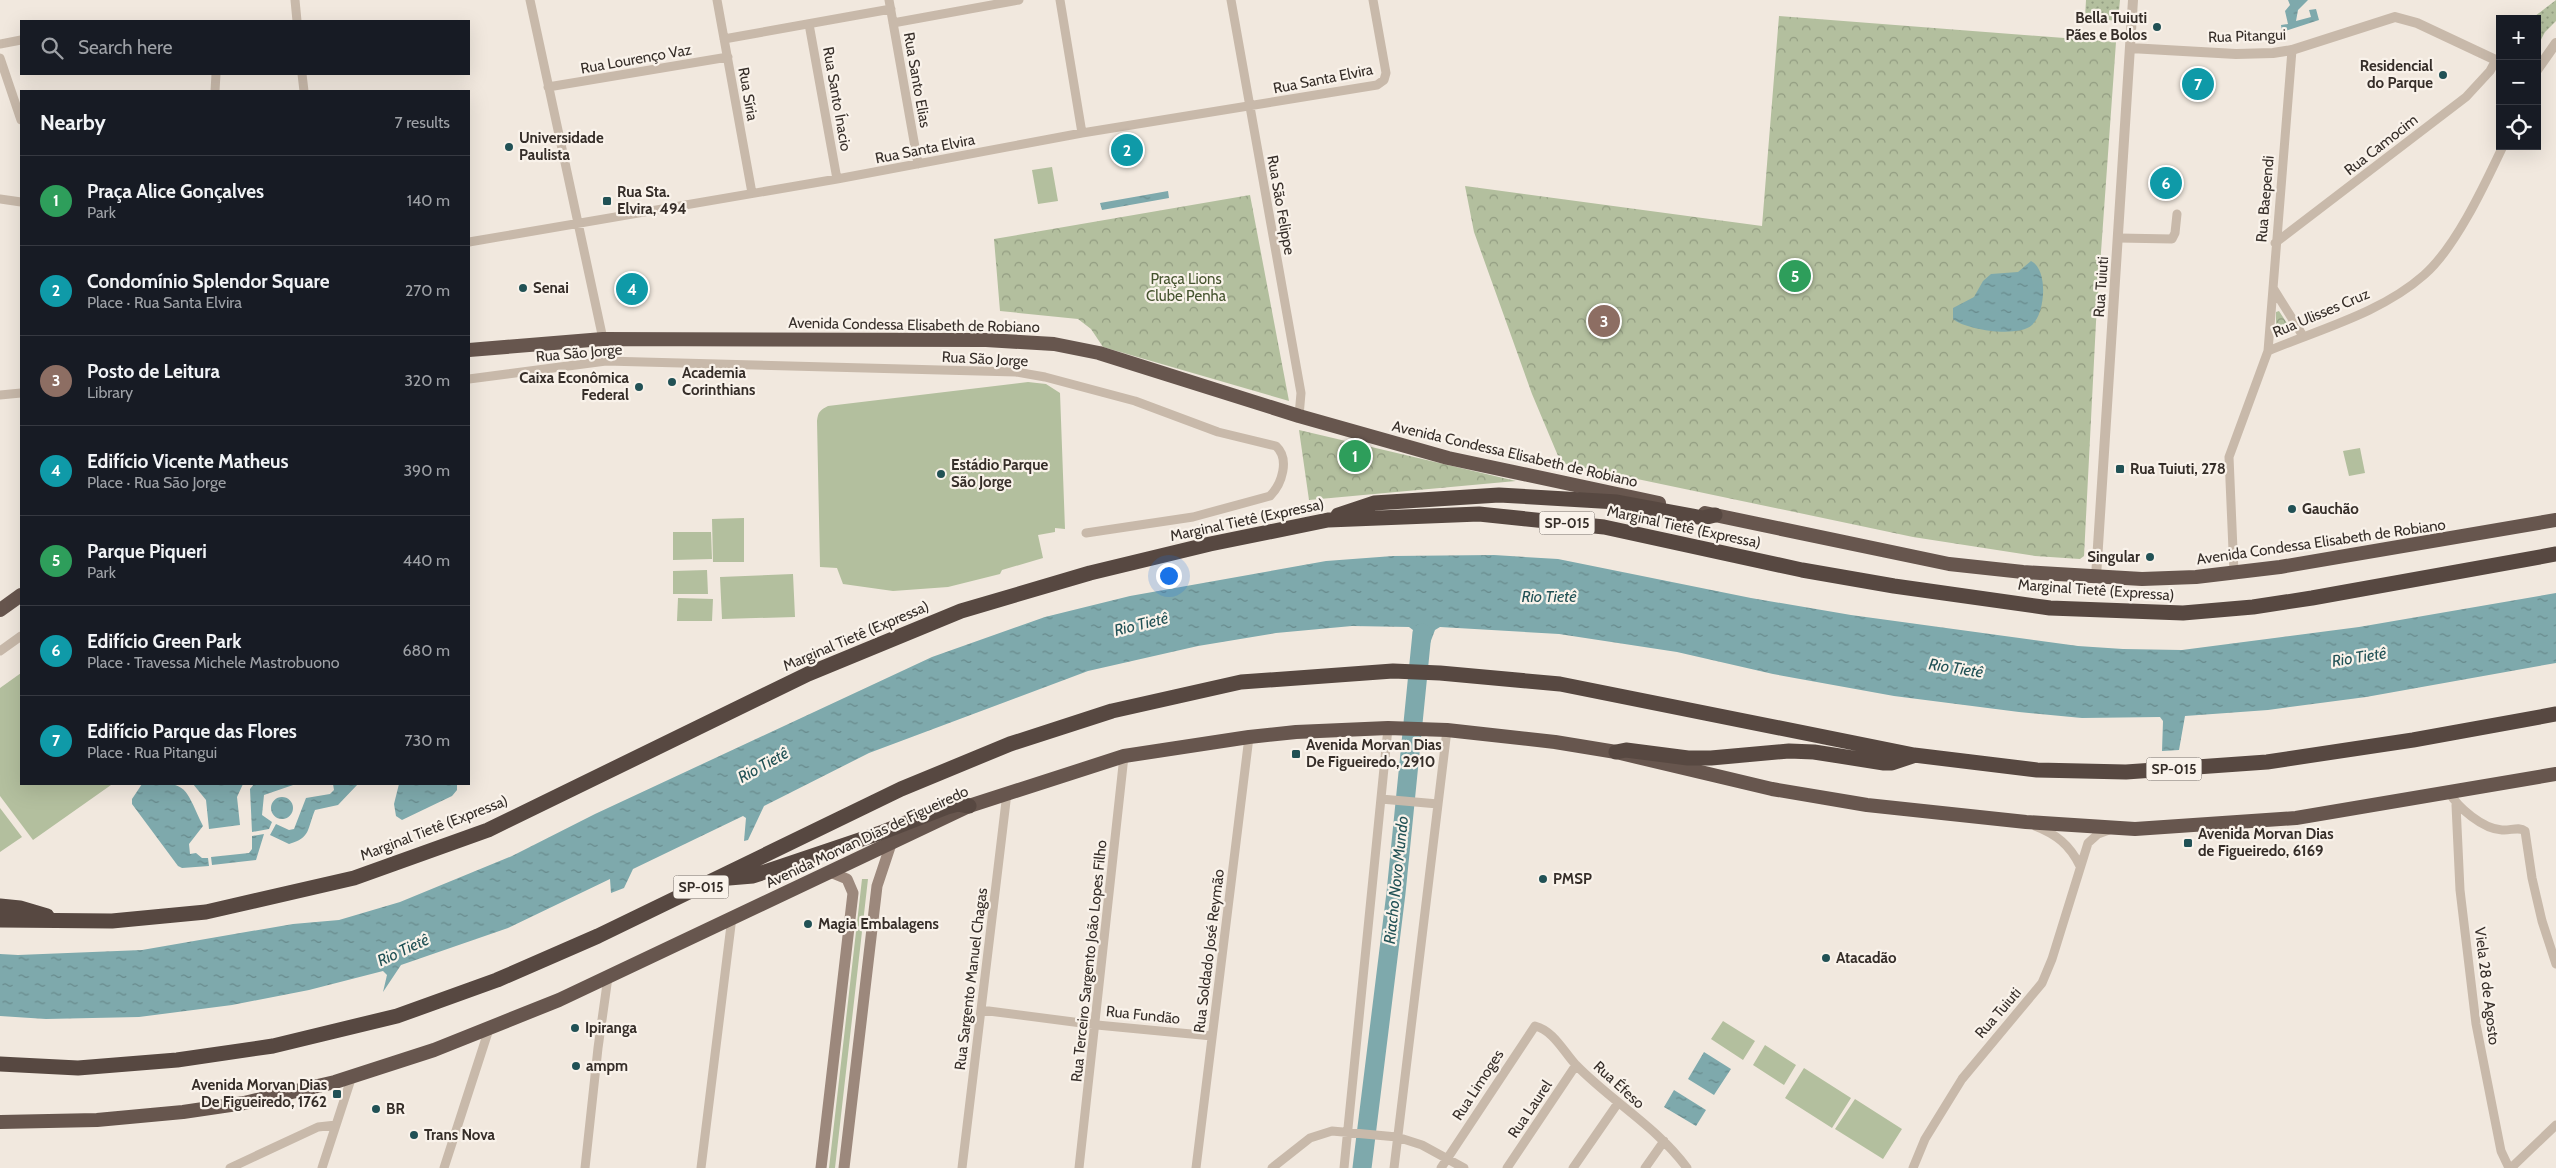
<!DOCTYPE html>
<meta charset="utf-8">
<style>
:root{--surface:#171b24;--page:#242831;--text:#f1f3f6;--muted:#9ea1a6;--line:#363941;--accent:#93aaae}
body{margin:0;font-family:Cabin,sans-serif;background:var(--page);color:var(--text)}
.controls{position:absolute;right:15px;top:15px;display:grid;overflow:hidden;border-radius:0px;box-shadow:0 5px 20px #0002}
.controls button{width:45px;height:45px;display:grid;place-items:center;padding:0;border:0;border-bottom:1px solid var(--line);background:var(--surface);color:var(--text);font:25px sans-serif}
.you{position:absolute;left:1168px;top:575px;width:18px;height:18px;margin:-12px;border:4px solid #fff;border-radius:50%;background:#1a73e8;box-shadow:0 0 0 8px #1a73e833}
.badge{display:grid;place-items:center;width:32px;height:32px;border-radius:50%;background:var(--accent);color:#fff;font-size:16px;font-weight:700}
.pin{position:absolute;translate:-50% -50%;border:2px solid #fff;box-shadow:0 1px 5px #0006}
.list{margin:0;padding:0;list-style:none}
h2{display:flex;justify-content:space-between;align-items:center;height:65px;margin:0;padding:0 20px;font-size:21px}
h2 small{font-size:16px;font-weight:400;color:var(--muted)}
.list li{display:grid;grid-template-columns:32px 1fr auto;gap:15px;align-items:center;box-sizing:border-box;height:90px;padding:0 20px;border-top:1px solid var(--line)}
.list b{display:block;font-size:19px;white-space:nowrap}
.list p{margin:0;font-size:16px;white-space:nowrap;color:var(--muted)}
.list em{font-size:16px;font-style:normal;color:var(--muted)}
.icon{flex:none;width:28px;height:28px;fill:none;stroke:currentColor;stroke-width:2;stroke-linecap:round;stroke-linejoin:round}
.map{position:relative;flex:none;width:2556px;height:1168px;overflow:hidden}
.search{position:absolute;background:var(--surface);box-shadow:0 5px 20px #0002;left:20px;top:20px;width:450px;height:55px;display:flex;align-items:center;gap:12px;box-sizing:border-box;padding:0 18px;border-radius:0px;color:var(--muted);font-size:19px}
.panel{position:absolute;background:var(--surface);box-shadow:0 5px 20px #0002;left:20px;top:90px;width:450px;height:695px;border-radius:0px}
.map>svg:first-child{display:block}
</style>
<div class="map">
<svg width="2556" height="1168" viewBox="0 0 2556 1168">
<defs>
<pattern id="forest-crowns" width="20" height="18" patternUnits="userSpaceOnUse" patternTransform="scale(1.25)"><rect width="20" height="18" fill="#b3bf9e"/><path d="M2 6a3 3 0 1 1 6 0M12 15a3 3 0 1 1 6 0" fill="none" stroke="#929c81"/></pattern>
<pattern id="garden-dots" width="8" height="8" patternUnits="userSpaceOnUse" patternTransform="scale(1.25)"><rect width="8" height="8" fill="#b3bf9e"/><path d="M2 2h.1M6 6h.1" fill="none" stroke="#929c81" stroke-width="1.8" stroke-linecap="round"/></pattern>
<pattern id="water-ripples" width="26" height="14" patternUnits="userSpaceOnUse" patternTransform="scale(1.25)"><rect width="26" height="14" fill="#7ea9ac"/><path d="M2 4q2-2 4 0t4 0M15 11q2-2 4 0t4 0" fill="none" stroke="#688a8c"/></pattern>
</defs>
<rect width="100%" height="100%" fill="#f1e8de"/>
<path fill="#b3bf9e" d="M1052 167 1058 201 1038 204 1032 170Z
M1028 382 1046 384 1060 393 1065 529 1055 528V532L1038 535 1043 558 1002 570 1000 574 948 587 893 591 843 584 837 568 820 567 817 421C818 412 820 410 828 406Z
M2360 448 2365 473 2349 476 2343 451Z
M744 518V562H713L712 519Z
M673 532H711L712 559 673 560Z
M707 570 708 594H673V571Z
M793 574 795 617 722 619 720 577Z
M678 598 713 599 712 621H677Z
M21 673V784L111 785 33 840 0 796V688Z
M0 808 22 837 0 852Z
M862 879H868L835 1168H829Z
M1723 1021 1755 1041 1743 1060 1711 1039Z
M1765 1045 1796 1065 1784 1085 1753 1065Z
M1804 1068 1851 1098 1832 1128 1785 1098Z
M1855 1099 1902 1129 1883 1159 1835 1129Z"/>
<path fill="url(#forest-crowns)" d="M1779 16 2116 42 2096 322 2084 556 2080 559 2035 556 1913 537 1561 463 1532 394 1474 232 1465 186 1762 226Z
M1250 195 1289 401 1103 347 1091 329 1078 319 1000 311 994 239Z
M2279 311 2292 331 2276 338V312Z
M1299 430 1516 481 1309 500Z"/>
<path fill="url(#garden-dots)" d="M2086 0H2120L2118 21 2085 18Z
M2556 0V21L2545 32 2537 47V19H2531Z"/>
<path fill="url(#water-ripples)" d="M2288 0H2308L2298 10 2296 21 2311 17 2309 10 2316 9 2319 20 2282 32 2281 25 2288 24 2285 11 2290 5Z
M1168 191 1169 198 1102 210 1100 203Z
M2031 261C2049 270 2045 314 2032 325 2018 338 1966 330 1953 319V308L1974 297 1983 281 1991 274 2018 272Z
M1494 555 1558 559 1751 598 1851 615 2078 646 2123 649 2182 650 2359 627 2556 593V663L2366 697 2268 710 2185 716 2179 750 2162 751 2163 721 2160 717 2082 718 2019 712 1894 696 1773 674 1677 652 1559 634 1440 627 1435 630 1424 659 1412 658 1413 630 1409 627 1352 626 1276 633 1198 646 1088 671 869 753 764 806 748 840 744 841 746 818 743 816 633 869 624 888 611 893 610 879 508 928 401 965 383 992 387 975 383 971 309 990 232 1005 139 1017 46 1019 0 1016V954L18 955 142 950 293 924 339 920 400 902 512 856 595 814 932 657 1045 617 1130 596 1326 561 1393 556Z
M142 784C189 781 184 787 203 826L189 844 190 854 196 853 202 858H208L209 866 182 868 178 866 132 804V799Z
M193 784H243L237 797 240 825 209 829 206 800Z
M254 784H296L264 795 262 815 272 822 269 829 252 832 250 789Z
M333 784H358L338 805 315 810C307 829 311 838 289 844L270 835 276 824 289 830 294 829 306 798 330 794 334 790Z
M399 784H457V790L452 796 402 820 396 816 394 804Z
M271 808a11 11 0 1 1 22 0a11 11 0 1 1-22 0Z
M264 834 256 860 212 865 211 857 249 853 252 849V836Z
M1704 1052 1731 1069 1714 1095 1688 1079Z
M1674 1090 1706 1110 1696 1126 1664 1107Z"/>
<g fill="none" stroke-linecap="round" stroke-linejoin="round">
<path stroke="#7ea9ac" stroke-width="19" d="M1362 1168 1396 893 1422 633"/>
<path stroke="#c8b9aa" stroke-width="9" d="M295 0 297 21
M530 0 603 339
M717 0 752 193
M889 0 918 164
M1060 0 1082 133
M1231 0 1301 393 1299 416
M893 23 1019 0
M809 24 837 179
M724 39 891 9
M0 44 21 40
M0 58 21 120
M302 74 304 91
M548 87 728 57
M215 91 216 74
M0 199 21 202
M2119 238 2172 239 2175 233 2177 214
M469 242 837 179 1082 133 1377 85 1384 80 1386 73 1373 0
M2275 243 2466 97 2490 71 2496 60
M2273 288 2303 336
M2268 351C2320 329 2381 313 2424 275 2456 247 2485 184 2503 146
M469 379 606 361 1016 372 1045 377 1135 401 1218 432 1276 446C1290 459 1282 484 1270 496L1193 517 1086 533
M0 395 21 393
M2234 573 2229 457 2268 351 2292 50
M0 651 21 636
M2449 792C2458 808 2483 829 2502 830 2510 831 2519 826 2525 831L2532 878 2542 921 2556 964
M1381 799 1438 804
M2456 805 2460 890 2476 1024 2501 1151 2509 1168
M2035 826C2056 834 2070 845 2080 866
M981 1010 1097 1025 1212 1036
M230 1168 318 1127 336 1125
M322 1168 352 1076
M444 1168 489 1029
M585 1168 598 1048 608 977
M701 1168 732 917
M962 1168 1007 793
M1079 1168 1124 756
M1196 1168 1249 737
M1272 1168 1310 1138 1332 1131 1397 1137 1422 1145 1464 1168
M1344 1168 1388 728
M1394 1168 1447 730
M1441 1168 1535 1026C1554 1031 1563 1051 1576 1065 1611 1101 1657 1127 1687 1168
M1507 1168 1576 1065
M1573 1168 1618 1103
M1645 1168 1664 1141
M1913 1168 1925 1139 1962 1079 2042 983 2052 959 2088 843 2098 834 2109 830
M2511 1168 2556 1125"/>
<path stroke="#c8b9aa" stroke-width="10" d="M2130 48 2236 54 2273 53 2292 50 2395 17 2417 23 2500 62
M2537 70 2556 43
M2096 577 2133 0"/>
<path stroke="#9c887c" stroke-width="11" d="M821 1168 853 893 847 879 830 872
M844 1168 877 886 891 844"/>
<path stroke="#67564e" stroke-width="14" d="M469 350 603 339 986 340 1054 344 1099 353 1299 416 1448 458 1659 503
M1705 513 1949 564 2023 572 2142 579 2196 577 2280 567 2556 520
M0 610 21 595
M0 1122 97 1120 183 1112 244 1103 335 1082 434 1050 559 1000 969 806 1124 756 1249 737 1296 732 1388 728 1447 730 1555 742 1616 752 1772 789 1867 805 2026 822 2135 829 2296 818 2556 774"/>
<path stroke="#574841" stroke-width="15" d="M1338 515 1374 503 1499 495 1617 502 1703 518 1715 515
M1616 752 1626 750 1688 758H1711L1789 751 1814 752 1884 763H1892L1913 756
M729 878 753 876 883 832 947 807 958 804 969 806
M0 906 20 908 47 916
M0 920 112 921 206 912 354 878 488 830 808 674 961 611 1090 573 1210 544 1328 520 1479 514 1604 527 1802 570 1894 586 2050 608 2183 613 2253 607 2312 598 2556 554
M0 1064 78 1068 177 1060 273 1046 397 1016 497 980 598 936 901 789 1010 744 1112 711 1241 682 1393 671 1440 673 1560 684 1914 755 2037 770 2126 772 2267 762 2413 740 2556 714"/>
</g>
<g fill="#215155" stroke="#f9f2ea" stroke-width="2">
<circle cx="2157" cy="27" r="5"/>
<circle cx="2443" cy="75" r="5"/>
<circle cx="509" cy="147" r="5"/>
<rect x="602" y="196" width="10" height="10" rx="2.5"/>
<circle cx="523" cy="288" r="5"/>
<circle cx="672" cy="382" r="5"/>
<circle cx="639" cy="387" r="5"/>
<rect x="2115" y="464" width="10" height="10" rx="2.5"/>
<circle cx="941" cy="474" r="5"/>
<circle cx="2292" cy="509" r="5"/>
<circle cx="2150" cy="557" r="5"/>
<rect x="1291" y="749" width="10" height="10" rx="2.5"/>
<rect x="2183" y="838" width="10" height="10" rx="2.5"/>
<circle cx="1543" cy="879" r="5"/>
<circle cx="808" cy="924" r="5"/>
<circle cx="1826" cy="958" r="5"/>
<circle cx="575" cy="1028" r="5"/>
<circle cx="576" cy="1066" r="5"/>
<rect x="332" y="1089" width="10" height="10" rx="2.5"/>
<circle cx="376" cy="1109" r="5"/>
<circle cx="414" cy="1135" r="5"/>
</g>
<g text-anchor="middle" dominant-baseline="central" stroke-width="4.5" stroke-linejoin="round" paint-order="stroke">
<g fill="#f9f2ea" stroke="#706963" stroke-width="1">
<rect x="1539.5" y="511.5" width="55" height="23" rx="4"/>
<rect x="2146.5" y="757.5" width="55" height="23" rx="4"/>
<rect x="673.5" y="875.5" width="55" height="23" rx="4"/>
</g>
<g font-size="14" font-weight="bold" fill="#362e29">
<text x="1567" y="523">SP-015</text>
<text x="2174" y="769">SP-015</text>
<text x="701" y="887">SP-015</text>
</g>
<g font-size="15" font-weight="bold" fill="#362e29" stroke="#f9f2ea" text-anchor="start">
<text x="2147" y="18" text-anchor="end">Bella Tuiuti<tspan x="2147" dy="17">Pães e Bolos</tspan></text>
<text x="2433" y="66" text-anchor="end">Residencial<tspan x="2433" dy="17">do Parque</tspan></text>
<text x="519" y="138">Universidade<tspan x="519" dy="17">Paulista</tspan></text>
<text x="617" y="192">Rua Sta.<tspan x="617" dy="17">Elvira, 494</tspan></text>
<text x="533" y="288">Senai</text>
<text x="682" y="373">Academia<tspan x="682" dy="17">Corinthians</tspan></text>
<text x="629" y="378" text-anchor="end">Caixa Econômica<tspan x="629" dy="17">Federal</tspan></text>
<text x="951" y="465">Estádio Parque<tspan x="951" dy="17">São Jorge</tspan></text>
<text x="2130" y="469">Rua Tuiuti, 278</text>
<text x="2302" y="509">Gauchão</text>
<text x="2140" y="557" text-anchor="end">Singular</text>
<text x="1306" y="745">Avenida Morvan Dias<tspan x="1306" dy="17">De Figueiredo, 2910</tspan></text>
<text x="2198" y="834">Avenida Morvan Dias<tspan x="2198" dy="17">de Figueiredo, 6169</tspan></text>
<text x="1553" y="879">PMSP</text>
<text x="818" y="924">Magia Embalagens</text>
<text x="1836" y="958">Atacadão</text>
<text x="585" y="1028">Ipiranga</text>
<text x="586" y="1066">ampm</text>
<text x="327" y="1085" text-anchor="end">Avenida Morvan Dias<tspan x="327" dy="17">De Figueiredo, 1762</tspan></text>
<text x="386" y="1109">BR</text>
<text x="424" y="1135">Trans Nova</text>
</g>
<g font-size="15" fill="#362e29" stroke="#f9f2ea">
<text transform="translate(2247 36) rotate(-2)">Rua Pitangui</text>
<text transform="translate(636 59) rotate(-10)">Rua Lourenço Vaz</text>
<text transform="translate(1323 79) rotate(-11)">Rua Santa Elvira</text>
<text transform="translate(917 80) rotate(80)">Rua Santo Elias</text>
<text transform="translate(748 94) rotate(80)">Rua Síria</text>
<text transform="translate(837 99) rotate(80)">Rua Santo Ínacio</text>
<text transform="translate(2381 145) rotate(-38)">Rua Camocim</text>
<text transform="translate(925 149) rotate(-11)">Rua Santa Elvira</text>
<text transform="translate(2265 199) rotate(-85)">Rua Baependi</text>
<text transform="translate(1281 205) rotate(80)">Rua São Felippe</text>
<text transform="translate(2101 287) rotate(-86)">Rua Tuiuti</text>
<text transform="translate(2321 313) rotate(-23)">Rua Ulisses Cruz</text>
<text transform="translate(914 325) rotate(1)">Avenida Condessa Elisabeth de Robiano</text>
<text transform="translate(579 353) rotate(-5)">Rua São Jorge</text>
<text transform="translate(985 359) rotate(3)">Rua São Jorge</text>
<text transform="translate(1515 454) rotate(13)">Avenida Condessa Elisabeth de Robiano</text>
<text transform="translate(1247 520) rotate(-12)">Marginal Tietê (Expressa)</text>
<text transform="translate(1684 527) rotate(12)">Marginal Tietê (Expressa)</text>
<text transform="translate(2321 542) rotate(-8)">Avenida Condessa Elisabeth de Robiano</text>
<text transform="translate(2096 590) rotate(4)">Marginal Tietê (Expressa)</text>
<text transform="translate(856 636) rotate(-23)">Marginal Tietê (Expressa)</text>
<text transform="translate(434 828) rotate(-21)">Marginal Tietê (Expressa)</text>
<text transform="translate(867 837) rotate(-25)">Avenida Morvan Dias de Figueiredo</text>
<text transform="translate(1209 951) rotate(-83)">Rua Soldado José Reymão</text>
<text transform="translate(1089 961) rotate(-84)">Rua Terceiro Sargento João Lopes Filho</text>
<text transform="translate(971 979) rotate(-83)">Rua Sargento Manuel Chagas</text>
<text transform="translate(2487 986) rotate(83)">Viela 28 de Agosto</text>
<text transform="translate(1998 1013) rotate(-49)">Rua Tuiuti</text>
<text transform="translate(1143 1015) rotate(6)">Rua Fundão</text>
<text transform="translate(1478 1085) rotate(-57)">Rua Limoges</text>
<text transform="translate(1619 1085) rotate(42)">Rua Éfeso</text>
<text transform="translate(1530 1109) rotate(-56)">Rua Laurel</text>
</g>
<g font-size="15" fill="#45532e" stroke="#f9f2ea">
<text x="1186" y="279">Praça Lions<tspan x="1186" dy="17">Clube Penha</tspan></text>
</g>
<g font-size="16" font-style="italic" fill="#215155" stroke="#f9f2ea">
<text x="1549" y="596">Rio Tietê</text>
<text transform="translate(1141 624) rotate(-14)">Rio Tietê</text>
<text transform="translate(2359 657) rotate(-9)">Rio Tietê</text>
<text transform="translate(1956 668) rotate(9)">Rio Tietê</text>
<text transform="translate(763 765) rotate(-29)">Rio Tietê</text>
<text transform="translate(1396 880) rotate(-84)">Riacho Novo Mundo</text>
<text transform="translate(403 950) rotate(-25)">Rio Tietê</text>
</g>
</g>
</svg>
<div class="controls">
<button>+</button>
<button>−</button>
<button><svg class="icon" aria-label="locate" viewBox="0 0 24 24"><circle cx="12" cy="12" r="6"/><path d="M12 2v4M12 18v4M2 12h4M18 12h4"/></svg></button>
</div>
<div class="you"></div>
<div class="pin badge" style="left:1355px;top:456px;background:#2e9e5b">1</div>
<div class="pin badge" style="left:1127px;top:150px;background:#0f9aa8">2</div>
<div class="pin badge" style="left:1604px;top:321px;background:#8d6e63">3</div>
<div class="pin badge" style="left:632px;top:289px;background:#0f9aa8">4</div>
<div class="pin badge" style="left:1795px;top:276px;background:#2e9e5b">5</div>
<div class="pin badge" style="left:2166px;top:183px;background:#0f9aa8">6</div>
<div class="pin badge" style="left:2198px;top:84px;background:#0f9aa8">7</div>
<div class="search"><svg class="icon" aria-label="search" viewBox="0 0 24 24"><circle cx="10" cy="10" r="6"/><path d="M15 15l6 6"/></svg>Search here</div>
<section class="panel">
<h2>Nearby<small>7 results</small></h2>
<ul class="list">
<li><span class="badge" style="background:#2e9e5b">1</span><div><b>Praça Alice Gonçalves</b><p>Park</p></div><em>140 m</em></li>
<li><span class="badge" style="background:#0f9aa8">2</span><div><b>Condomínio Splendor Square</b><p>Place · Rua Santa Elvira</p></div><em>270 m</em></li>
<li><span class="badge" style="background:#8d6e63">3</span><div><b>Posto de Leitura</b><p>Library</p></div><em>320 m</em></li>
<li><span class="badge" style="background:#0f9aa8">4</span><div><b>Edifício Vicente Matheus</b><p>Place · Rua São Jorge</p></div><em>390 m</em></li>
<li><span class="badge" style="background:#2e9e5b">5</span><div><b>Parque Piqueri</b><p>Park</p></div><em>440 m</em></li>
<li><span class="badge" style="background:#0f9aa8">6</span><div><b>Edifício Green Park</b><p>Place · Travessa Michele Mastrobuono</p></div><em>680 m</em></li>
<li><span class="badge" style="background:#0f9aa8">7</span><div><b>Edifício Parque das Flores</b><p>Place · Rua Pitangui</p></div><em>730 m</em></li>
</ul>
</section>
</div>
